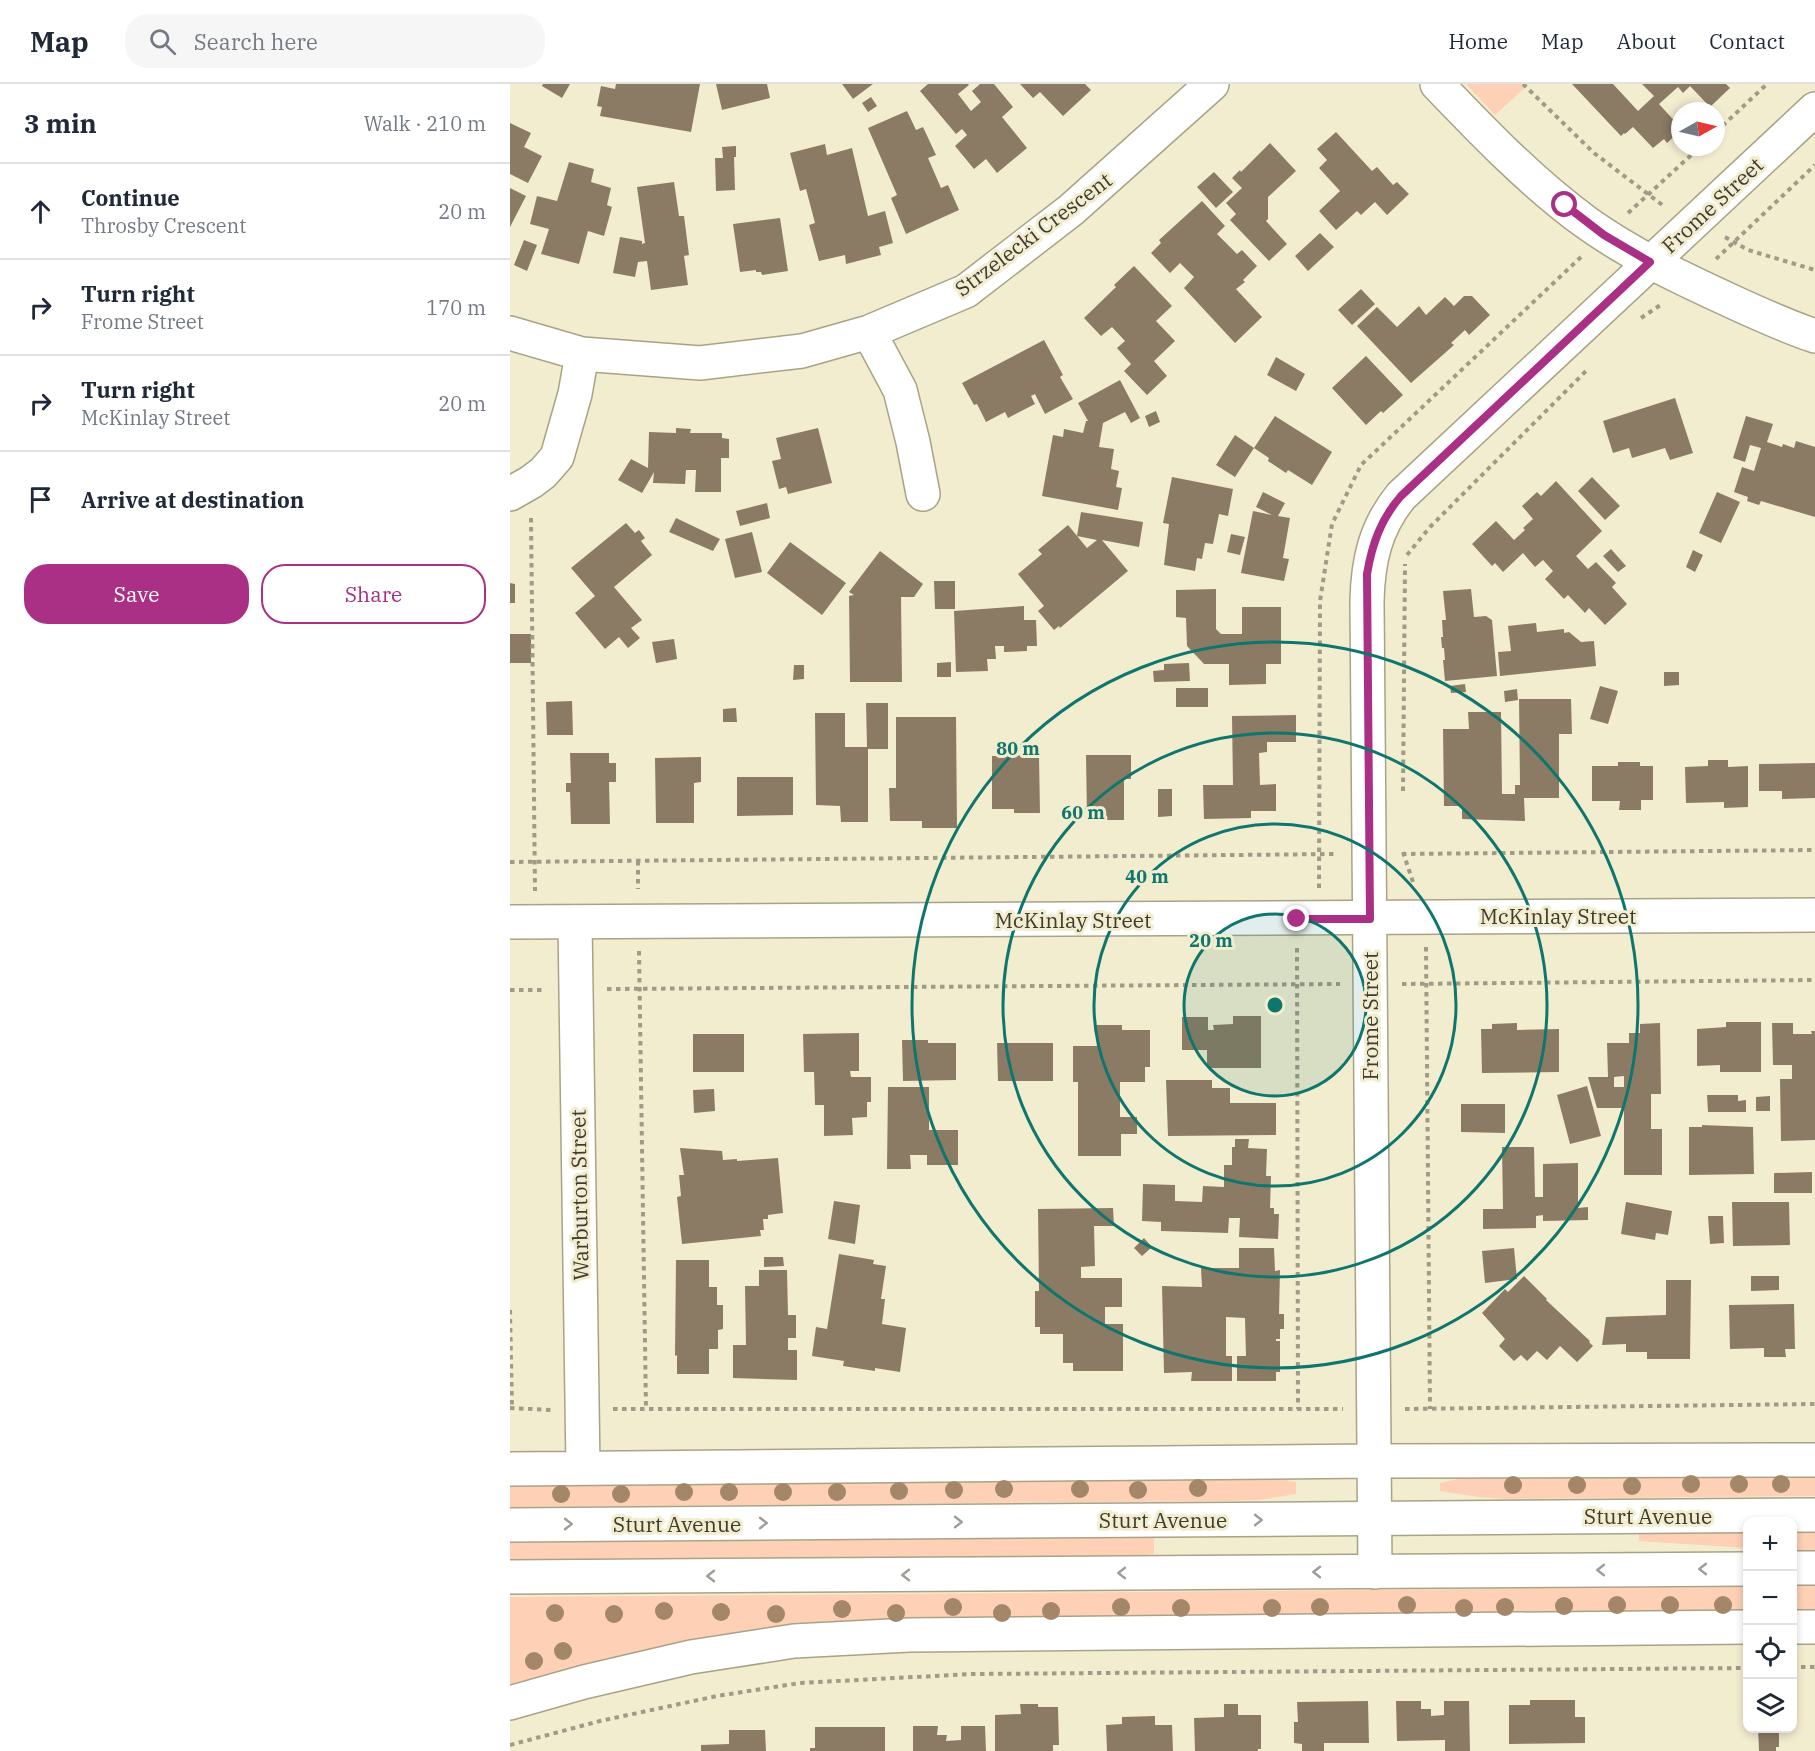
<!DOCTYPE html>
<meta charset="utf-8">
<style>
:root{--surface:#fff;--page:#f6f6f7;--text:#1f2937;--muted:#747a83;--line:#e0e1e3;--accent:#aa3085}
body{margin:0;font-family:"IBM Plex Serif",serif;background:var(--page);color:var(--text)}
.controls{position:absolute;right:18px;bottom:18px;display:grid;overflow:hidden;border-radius:12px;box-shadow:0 3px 9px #0003}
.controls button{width:54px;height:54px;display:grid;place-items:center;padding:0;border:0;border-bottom:2px solid var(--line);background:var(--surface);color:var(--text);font:30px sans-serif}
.compass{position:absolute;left:1161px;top:18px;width:54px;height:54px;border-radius:50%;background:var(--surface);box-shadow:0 3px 9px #0003;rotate:82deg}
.stop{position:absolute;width:18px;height:18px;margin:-14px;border:4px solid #aa3085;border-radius:50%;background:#fff}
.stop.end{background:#aa3085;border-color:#fff;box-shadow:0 2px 6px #0008}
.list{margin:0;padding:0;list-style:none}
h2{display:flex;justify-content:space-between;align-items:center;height:78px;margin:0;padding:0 24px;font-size:26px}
h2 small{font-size:20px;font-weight:400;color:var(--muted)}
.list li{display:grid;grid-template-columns:39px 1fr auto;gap:18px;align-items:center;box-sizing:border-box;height:96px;padding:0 24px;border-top:2px solid var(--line)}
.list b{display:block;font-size:22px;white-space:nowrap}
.list p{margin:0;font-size:20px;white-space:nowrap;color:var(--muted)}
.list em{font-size:20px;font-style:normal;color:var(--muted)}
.actions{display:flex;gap:12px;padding:18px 24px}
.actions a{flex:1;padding:14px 0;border:2px solid var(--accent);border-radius:24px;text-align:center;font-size:21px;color:var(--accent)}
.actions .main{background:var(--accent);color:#fff}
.icon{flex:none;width:33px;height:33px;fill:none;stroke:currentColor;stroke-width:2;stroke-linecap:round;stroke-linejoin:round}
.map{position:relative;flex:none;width:1305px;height:1667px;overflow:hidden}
header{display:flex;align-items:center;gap:36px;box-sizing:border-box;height:84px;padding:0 30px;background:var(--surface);border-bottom:2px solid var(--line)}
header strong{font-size:28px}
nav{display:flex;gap:33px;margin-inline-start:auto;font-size:21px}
.search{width:420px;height:54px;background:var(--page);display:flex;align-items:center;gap:15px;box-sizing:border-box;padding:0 21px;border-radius:24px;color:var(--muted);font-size:22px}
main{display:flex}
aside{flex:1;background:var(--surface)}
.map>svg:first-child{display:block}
</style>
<header>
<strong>Map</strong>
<div class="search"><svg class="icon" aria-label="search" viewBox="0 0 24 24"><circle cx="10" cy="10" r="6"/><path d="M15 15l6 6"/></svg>Search here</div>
<nav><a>Home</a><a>Map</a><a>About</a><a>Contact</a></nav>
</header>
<main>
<aside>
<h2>3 min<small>Walk · 210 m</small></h2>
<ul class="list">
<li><svg class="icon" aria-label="ahead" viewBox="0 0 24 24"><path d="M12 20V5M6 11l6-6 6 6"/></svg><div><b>Continue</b><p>Throsby Crescent</p></div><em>20 m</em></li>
<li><svg class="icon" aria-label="right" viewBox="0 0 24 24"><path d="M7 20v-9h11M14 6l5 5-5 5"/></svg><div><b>Turn right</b><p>Frome Street</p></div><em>170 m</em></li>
<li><svg class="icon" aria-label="right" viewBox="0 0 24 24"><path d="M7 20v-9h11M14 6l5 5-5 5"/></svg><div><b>Turn right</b><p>McKinlay Street</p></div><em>20 m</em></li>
<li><svg class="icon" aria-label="arrive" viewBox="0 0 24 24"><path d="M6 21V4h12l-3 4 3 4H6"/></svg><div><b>Arrive at destination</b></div></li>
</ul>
<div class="actions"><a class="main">Save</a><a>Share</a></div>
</aside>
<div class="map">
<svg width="1305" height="1667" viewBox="0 0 1305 1667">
<rect width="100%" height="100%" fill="#f3edd0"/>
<path fill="#fed0b5" d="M956 0H1019L985 31Z
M1305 1388V1412L997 1415 968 1413 930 1407V1399L962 1392Z
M759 1393 786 1398V1410L749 1416 715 1417 0 1423V1398Z
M1305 1447V1467H1283L1282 1448Z
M1237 1448V1464L1129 1457V1449Z
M644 1453V1470L607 1473 0 1479V1459Z
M1282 1502H1305V1528L1283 1529Z
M1237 1503V1529L523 1535 0 1604V1513Z"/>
<path fill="#8c7b64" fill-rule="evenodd" d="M33 0H60L52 14 32 2Z
M106 0H190L181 48 90 32 92 23 87 22 91 2 105 5Z
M206 0H257L260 14 212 26Z
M332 0H363L343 15Z
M418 0H458L459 1 448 10 461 27 471 18 462 7 470 0H484L503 23 492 33 517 64 487 89 476 75 464 85 445 62 457 51 452 45 446 50 410 7Z
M510 0H575L581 6 553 32 530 8 523 14Z
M1062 0H1103L1128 27 1144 12 1132 0H1216L1220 4 1200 23 1180 2 1173 9 1168 3 1149 20 1170 43V47L1157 59 1154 55 1143 64 1123 43 1115 50 1114 49 1111 52Z
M361 13 367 22 358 28 352 19Z
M397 27 406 46 413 43 426 71 418 74 431 104 438 101 449 126 396 150 381 114 387 111 358 44Z
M0 39 21 49 14 63 32 72 18 99 0 90Z
M826 48 862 87 867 83 883 101 887 98 899 110 877 131 865 118 851 131 847 127 826 146 809 127 830 107 809 84 817 76 807 65Z
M760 59 786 87 758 113V135L756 137 777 160 759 177 720 136 726 130 716 119 732 104 722 94 730 86 731 88Z
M315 60 317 71 342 64 358 132 375 127 383 159 369 163 371 171 336 180 335 171 309 177 299 141 305 139 296 105 290 107 280 69Z
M226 62V73H224L225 106 206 107 205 74H213L212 63Z
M59 78 84 85 81 98 101 104 97 121 102 123 94 152 78 147 69 180 31 170 39 145 20 140 27 112 47 117Z
M704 88 723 108 706 124 687 103Z
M164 98 169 132H174L179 171 174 172 178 201 141 206 137 177 128 178 125 193 103 189 110 153 132 157V160L135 159 127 103Z
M0 104 16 112 0 143Z
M692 117 715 142 707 150 727 170 732 166 747 182 733 196 735 198 726 205 752 233 725 259 674 204 684 193 670 179 660 189 641 169 651 159 649 156Z
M270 134 278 187 252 191 251 188H246V186L230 188 223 140Z
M810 149 824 163 798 187 785 172Z
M14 156 27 161 17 187 4 181Z
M624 182 662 222 646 237 665 257 644 277 657 292 637 311 614 287 621 280 607 264 615 257 602 243 591 252 574 234 606 203 604 201Z
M851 205 865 220 842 241 828 226Z
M954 212H962L980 231 959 251 955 246 941 259 944 261 901 299 847 242 867 223 887 243 909 222 916 231 935 213 944 222Z
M534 256 553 291 550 293 563 315 535 330 525 310 521 312 525 320 498 334 495 328 476 338 467 320 464 321 452 299Z
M856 272 893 311 873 329 871 327 856 341 822 304Z
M766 273 795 290 786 307 757 291Z
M610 296 630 334 621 339 615 328 593 339 589 363 604 365 601 385 609 387 606 403 612 404 608 426 532 412 543 351 553 353 554 345 573 349 576 337H578L568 319Z
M1165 314 1183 369 1160 376 1155 364 1122 374 1119 364 1103 369 1093 337Z
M646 327 650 338 639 343 635 332Z
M765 332 822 368 802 401 778 386 776 389 758 377 759 374 744 364Z
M1236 332 1263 340 1257 358 1272 363 1273 360 1284 364 1286 357 1305 363V433L1251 417 1249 421 1237 417 1238 413 1224 408 1232 383 1244 387 1251 364 1240 361 1235 378 1223 374Z
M166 344 181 345 180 349H212V354L219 355V374H211V408H185L186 386H176L175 400 143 399 144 388 132 409 108 396 121 375 138 384 139 348 166 349Z
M308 344 322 399 278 410 276 403 269 405 262 377 271 375 266 354Z
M725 351 744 364 725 393 706 381Z
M662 393 723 405 718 432 709 430 703 460 695 459 692 475 687 474 685 487 654 481 659 440 653 439Z
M1082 393 1110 422 1095 436 1068 407Z
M1046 397 1092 447 1066 472 1078 485 1086 478 1106 499 1102 503 1117 520 1095 541 1079 524 1075 529 1058 511 1054 515 1035 495 1043 487 1033 476 1025 483 1013 469 993 488 985 479 982 482 962 460 986 437 1004 456 1015 446 1013 444 1023 435 1012 422 1027 408 1031 412Z
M753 408 775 419 768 432 780 434 773 474 779 475 774 497 731 489 743 427 762 431 746 423Z
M1207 408 1230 418 1211 459 1189 449Z
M257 419 260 434 230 442 226 427Z
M571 428 633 438 629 463 592 456 618 487 550 544 549 542 544 546 528 527 534 522 508 490 532 470 528 466 558 441 577 464 587 456 567 452Z
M166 434 210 455 203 467 159 448Z
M116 439 125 449 129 446 135 454 131 457 142 471 104 503 132 536 121 544 130 554 118 564 109 553 95 565 65 529 85 512 61 484Z
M242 448 252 488 225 494 215 455Z
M721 450 735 453 730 471 717 468Z
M280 458 336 499 312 531 257 489Z
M1101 465 1116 482 1108 488 1093 472Z
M1183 466 1193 471 1185 488 1176 483Z
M370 467 413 500 404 513H391L392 598H340L339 512 344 511 339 508Z
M424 497H445V525H425Z
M0 499 5 500V519H0Z
M706 505V545L711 550H732V523H771V580H756V600L719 601V580H694L677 562 676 534 666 533V506Z
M961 505 964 533 976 532 982 536 987 592 935 597 933 576H935L934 564H932L931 553H933L932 536H936L933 507Z
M514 522V536H526L527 562H517V567L494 568V562H485L486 575H477L478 587 446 588 444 527Z
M1026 539 1027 548 1054 545V549L1059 548 1071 558 1084 557 1086 582 990 592 988 568 1001 567 998 542Z
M0 550H21V579H0Z
M164 555 167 575 146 579 142 558Z
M441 578V593H427V579Z
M679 579 680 597 644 598 643 587 654 586V580Z
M284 581H294V595L283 596Z
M1154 588H1169V601L1154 602Z
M955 600 956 608 941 609 940 602Z
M1090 602 1108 607 1098 640 1080 635Z
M666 604H698V623H666Z
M1007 605 1008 616 995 618 994 607Z
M1009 615H1061L1062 650H1049V714H1014L1015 737 952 735V722H934L933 645H959L958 628H991L992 710H1005V701H1010Z
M62 617 63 651H37L36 618Z
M356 619H378V665H358V738H331L330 722 306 721 305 629H335V663H357Z
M226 624 227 638H213V625Z
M786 631V658H757V668L749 669 750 701 766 700V727H741V734L694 735 693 701H723L722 632Z
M386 633H446L447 744H412V737H380L379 704H386Z
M60 669H99V679H106V698H99L100 740H61L60 708H56V699H61Z
M529 671 530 729H504V725H482V672Z
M576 671H621V695H614V736H577Z
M191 673V698L184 699V739H146L145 674Z
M1198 676H1218V683L1238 682V723L1214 724V718L1176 719 1175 683 1198 682Z
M1108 678H1130V682H1143V716H1131V726H1109L1110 717H1082V682H1108Z
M1305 679V714L1272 715V707H1249V680Z
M227 693H283V731L227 732Z
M648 705H662V732L648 733Z
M723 932H751V984H697V966H672V933H698V946H704L703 941 723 940Z
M1216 938H1251V988H1210V981L1187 982V945L1216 943Z
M1007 939V946L1049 945V988L972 989 971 945H982V940Z
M1150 939 1151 1010H1141V1045H1152V1091H1114V1024H1087L1078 993H1098L1097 959H1119V949H1130V940ZM1114 992V1003H1104V993Z
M1262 939H1283V950H1302L1301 947H1305V1056L1271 1057 1270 995H1282V981H1263Z
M586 941H612V946H640V983H635V998H610V1033H627V1050H611V1072H568V998H563V962H587Z
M349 949V987H340L341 993H361V1018H357V1033L342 1034 343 1051 314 1052V1021H305L304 988H294L293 950Z
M183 950H234V988H183Z
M392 956H418V959H446V996L393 997Z
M487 959H543V997H488Z
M656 996H702V1004H720V1019H766V1051L658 1052Z
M1077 1002 1091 1052 1060 1060 1047 1011Z
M378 1003H419V1046H448V1081H417V1071H400L401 1085H377Z
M204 1005 205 1027 184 1029 183 1006Z
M1197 1011H1228V1017L1236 1016V1028H1198Z
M1260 1012V1027H1246V1013Z
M951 1020H995V1049L951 1048Z
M1192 1041 1243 1043 1244 1090 1179 1091V1043H1192Z
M725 1055H739L738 1064 757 1065 756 1092H761L760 1124H764V1130H769L768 1155 729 1153 730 1134H719L718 1149 651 1147V1138L632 1137 633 1100 665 1101V1117L692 1118 693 1102 714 1103V1081H722V1063H725Z
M992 1063H1024L1025 1113H1033V1080L1068 1079V1124L1078 1123V1136L1033 1137V1131L1026 1132V1144L973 1145V1125H993Z
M170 1064 212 1067 213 1076 227 1075V1077L268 1074 273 1129 258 1131V1135H253L254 1146H250L251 1152 172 1160 167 1113 171 1112 169 1091H174Z
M1302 1088V1109H1264V1089Z
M324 1117 350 1121 345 1160 318 1155Z
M1116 1118 1162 1127 1158 1151 1146 1149 1145 1156 1111 1150Z
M1222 1118H1279L1280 1161 1223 1162Z
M603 1124 604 1142H584L585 1182 571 1183V1194H612V1223H595V1240H613V1287H563V1279H553V1250H530V1243H525V1207H529L528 1125Z
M1198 1132H1213L1214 1159 1200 1160Z
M634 1154 642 1163 632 1172 624 1164Z
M729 1164H764L765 1187 770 1186 769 1230H774V1245H770V1255H766V1257H770V1288H766V1297H727V1272H736L735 1234 716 1233V1272H722V1297H681L682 1288 654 1289 652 1202 692 1203 691 1184H729Z
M1004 1164 1007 1195 975 1199 972 1167Z
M329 1170 364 1176 363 1180 376 1182 371 1215H375L372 1240 396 1244 390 1288 365 1284V1287L333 1282 334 1277 302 1272 306 1243 317 1245Z
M254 1173H273L274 1182 254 1183Z
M166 1176H199V1203H207V1221H213V1245L208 1246V1265H199V1290H167V1271L165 1272Z
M249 1186H277L278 1231H286V1254H278V1266H287V1296L223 1294V1261H236L235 1202H249Z
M1014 1192 1037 1215 1036 1216 1080 1257 1079 1258 1083 1262 1067 1278 1050 1262 1037 1276 1027 1267 1017 1277 1011 1271 1004 1277 989 1262 995 1255 972 1229 995 1205 998 1208Z
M1241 1192H1269V1206L1241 1207Z
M1156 1196H1181L1180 1275H1137V1268H1116V1260L1092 1261 1096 1233 1156 1231Z
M1284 1220 1285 1265H1275L1276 1273H1254V1264L1220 1265 1219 1221Z
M1020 1616H1065V1633H1075V1659L999 1660V1621H1020Z
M858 1617 859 1659H814V1667H792V1660L784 1659V1638H788L787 1618Z
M886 1617H911V1625H921V1632L934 1631V1617H959L960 1667H935V1656L887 1657Z
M510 1620H528V1623H548L549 1661H543V1667H485V1631L511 1630Z
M714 1620H728V1631H751V1665H748V1667H685L684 1634 714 1633Z
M645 1632V1641H662L663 1667H597L596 1641 612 1640V1633Z
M403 1642H428L427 1651H437L436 1657 451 1656V1642H475L476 1667H403Z
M305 1643H375V1667H300V1664H305Z
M1248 1644H1269V1663H1266V1667H1249Z
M219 1646H255L256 1667H191V1661L219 1660Z"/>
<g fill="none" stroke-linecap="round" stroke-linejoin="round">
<defs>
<path id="street" d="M927 0C974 49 1022 99 1077 139 1122 171 1171 194 1221 217 1249 230 1276 242 1305 252
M359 248 390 306 403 358 413 410
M0 249 72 270 190 279 292 267 359 248 456 207 561 126 702 0
M0 410 21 398 33 389 47 373 65 310 72 270
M65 838 73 1384
M0 1385 864 1377 1305 1376
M865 1488 857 517C858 477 865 444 891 412L1305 25
M1282 1543H1305
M0 1619 74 1598 181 1573 284 1557 399 1551 1238 1543"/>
<path id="secondary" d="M0 838 1305 831
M0 1441 1305 1431
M1282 1484H1305
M0 1493 1238 1485"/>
</defs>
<use href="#street" stroke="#a8a387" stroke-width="36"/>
<use href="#secondary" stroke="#a8a387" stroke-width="36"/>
<path stroke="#9f9b86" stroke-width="4" stroke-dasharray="4.5 4.5" stroke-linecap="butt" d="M1013 0 1084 69 1155 123
M1206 48 1257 0
M1118 129 1190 63
M1215 153 1238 166 1305 186
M1206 175 1305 81
M1131 234 1152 220
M21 434 25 807
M897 471 920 443 1076 287
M893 707 895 480
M893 768 904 801
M892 770 1305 766
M128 777V805
M0 778 827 770
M809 804 810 517 822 440 851 381 1071 173
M916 863 920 1325
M787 864 788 1325
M129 867 136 1325
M892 900 1305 896
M97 905 830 900
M0 906H35
M0 1226 2 1324
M0 1324 41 1326
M103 1325H833
M895 1325 1305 1320
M1282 1583H1305
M0 1661 90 1637 207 1612 290 1599 462 1590 1238 1584"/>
<use href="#street" stroke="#fff" stroke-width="33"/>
<use href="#secondary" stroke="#fff" stroke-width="33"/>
</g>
<g fill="#a48769">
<circle cx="1181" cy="1400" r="9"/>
<circle cx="1229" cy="1400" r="9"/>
<circle cx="1271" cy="1400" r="9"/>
<circle cx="1003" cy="1401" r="9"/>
<circle cx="1067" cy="1401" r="9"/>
<circle cx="1122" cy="1402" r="9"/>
<circle cx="688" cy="1404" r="9"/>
<circle cx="494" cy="1405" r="9"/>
<circle cx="570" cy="1405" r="9"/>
<circle cx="444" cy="1406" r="9"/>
<circle cx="628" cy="1406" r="9"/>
<circle cx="389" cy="1407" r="9"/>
<circle cx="174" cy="1408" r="9"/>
<circle cx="219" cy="1408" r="9"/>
<circle cx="273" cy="1408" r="9"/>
<circle cx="327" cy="1408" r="9"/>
<circle cx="51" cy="1410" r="9"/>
<circle cx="111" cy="1410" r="9"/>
<circle cx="897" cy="1521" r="9"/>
<circle cx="1107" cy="1521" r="9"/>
<circle cx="1160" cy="1521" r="9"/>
<circle cx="1213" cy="1521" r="9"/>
<circle cx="1054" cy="1522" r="9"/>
<circle cx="443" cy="1523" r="9"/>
<circle cx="611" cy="1523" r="9"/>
<circle cx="810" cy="1523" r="9"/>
<circle cx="995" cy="1523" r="9"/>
<circle cx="671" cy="1524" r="9"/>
<circle cx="762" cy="1524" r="9"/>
<circle cx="954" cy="1524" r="9"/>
<circle cx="332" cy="1525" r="9"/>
<circle cx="154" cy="1527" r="9"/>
<circle cx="541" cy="1527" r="9"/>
<circle cx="211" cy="1528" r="9"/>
<circle cx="45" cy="1529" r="9"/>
<circle cx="386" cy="1529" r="9"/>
<circle cx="492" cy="1529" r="9"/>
<circle cx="104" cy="1530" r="9"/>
<circle cx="266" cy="1530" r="9"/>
<circle cx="53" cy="1567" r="9"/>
<circle cx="24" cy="1577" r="9"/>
</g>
<defs><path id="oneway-chevron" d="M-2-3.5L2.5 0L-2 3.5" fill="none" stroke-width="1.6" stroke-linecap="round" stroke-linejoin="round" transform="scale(1.5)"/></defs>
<g stroke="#9e9e98">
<use href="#oneway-chevron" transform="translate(748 1436)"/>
<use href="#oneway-chevron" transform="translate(448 1438)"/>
<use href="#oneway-chevron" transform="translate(253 1439)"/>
<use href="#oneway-chevron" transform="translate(58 1440)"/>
<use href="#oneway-chevron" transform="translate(1193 1485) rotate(180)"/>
<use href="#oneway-chevron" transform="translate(1091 1486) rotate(180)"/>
<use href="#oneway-chevron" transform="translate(807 1488) rotate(180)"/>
<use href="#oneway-chevron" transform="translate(612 1489) rotate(180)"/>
<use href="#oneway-chevron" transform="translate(396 1491) rotate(180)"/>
<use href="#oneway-chevron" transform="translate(201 1492) rotate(180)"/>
</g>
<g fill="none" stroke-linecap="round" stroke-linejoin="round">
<path stroke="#aa3085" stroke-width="8" d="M787 835H860L857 490C862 460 871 435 891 412L1140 178 1094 151 1055 121"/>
</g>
<circle cx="765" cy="921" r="91" fill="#0f766e" fill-opacity=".12"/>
<g fill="none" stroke="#0f766e" stroke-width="3">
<circle cx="765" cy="921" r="91"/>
<circle cx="765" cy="921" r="181"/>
<circle cx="765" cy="921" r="272"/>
<circle cx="765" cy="921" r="363"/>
</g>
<g text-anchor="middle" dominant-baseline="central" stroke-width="6" stroke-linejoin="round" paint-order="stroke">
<g font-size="21" fill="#3e3c30" stroke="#f3edd0">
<text transform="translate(1202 121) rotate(-43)">Frome Street</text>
<text transform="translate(523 150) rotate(-37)">Strzelecki Crescent</text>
<text x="1048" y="832">McKinlay Street</text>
<text x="563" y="836">McKinlay Street</text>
<text transform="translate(860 932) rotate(-90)">Frome Street</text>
<text transform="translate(69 1111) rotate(-91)">Warburton Street</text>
<text x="1138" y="1432">Sturt Avenue</text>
<text x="653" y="1436">Sturt Avenue</text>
<text x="167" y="1440">Sturt Avenue</text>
</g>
</g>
<circle cx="765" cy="921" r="9" fill="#0f766e" stroke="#f3edd0" stroke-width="3"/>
<g font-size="18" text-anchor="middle" font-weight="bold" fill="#0f766e" stroke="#f3edd0" stroke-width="6" stroke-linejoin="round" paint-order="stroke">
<text x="508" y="671">80 m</text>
<text x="573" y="735">60 m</text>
<text x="637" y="799">40 m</text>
<text x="701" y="863">20 m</text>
</g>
</svg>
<div class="controls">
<button>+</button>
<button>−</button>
<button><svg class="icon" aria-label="locate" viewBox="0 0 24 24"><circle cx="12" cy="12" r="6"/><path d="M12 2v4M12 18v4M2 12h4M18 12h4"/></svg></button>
<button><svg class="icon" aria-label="layers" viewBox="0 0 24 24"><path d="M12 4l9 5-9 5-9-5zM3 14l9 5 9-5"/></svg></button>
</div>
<svg class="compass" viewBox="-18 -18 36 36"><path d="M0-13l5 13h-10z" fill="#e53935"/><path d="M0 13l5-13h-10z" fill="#747a83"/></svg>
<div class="stop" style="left:1055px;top:121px"></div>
<div class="stop end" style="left:787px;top:835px"></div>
</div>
</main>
